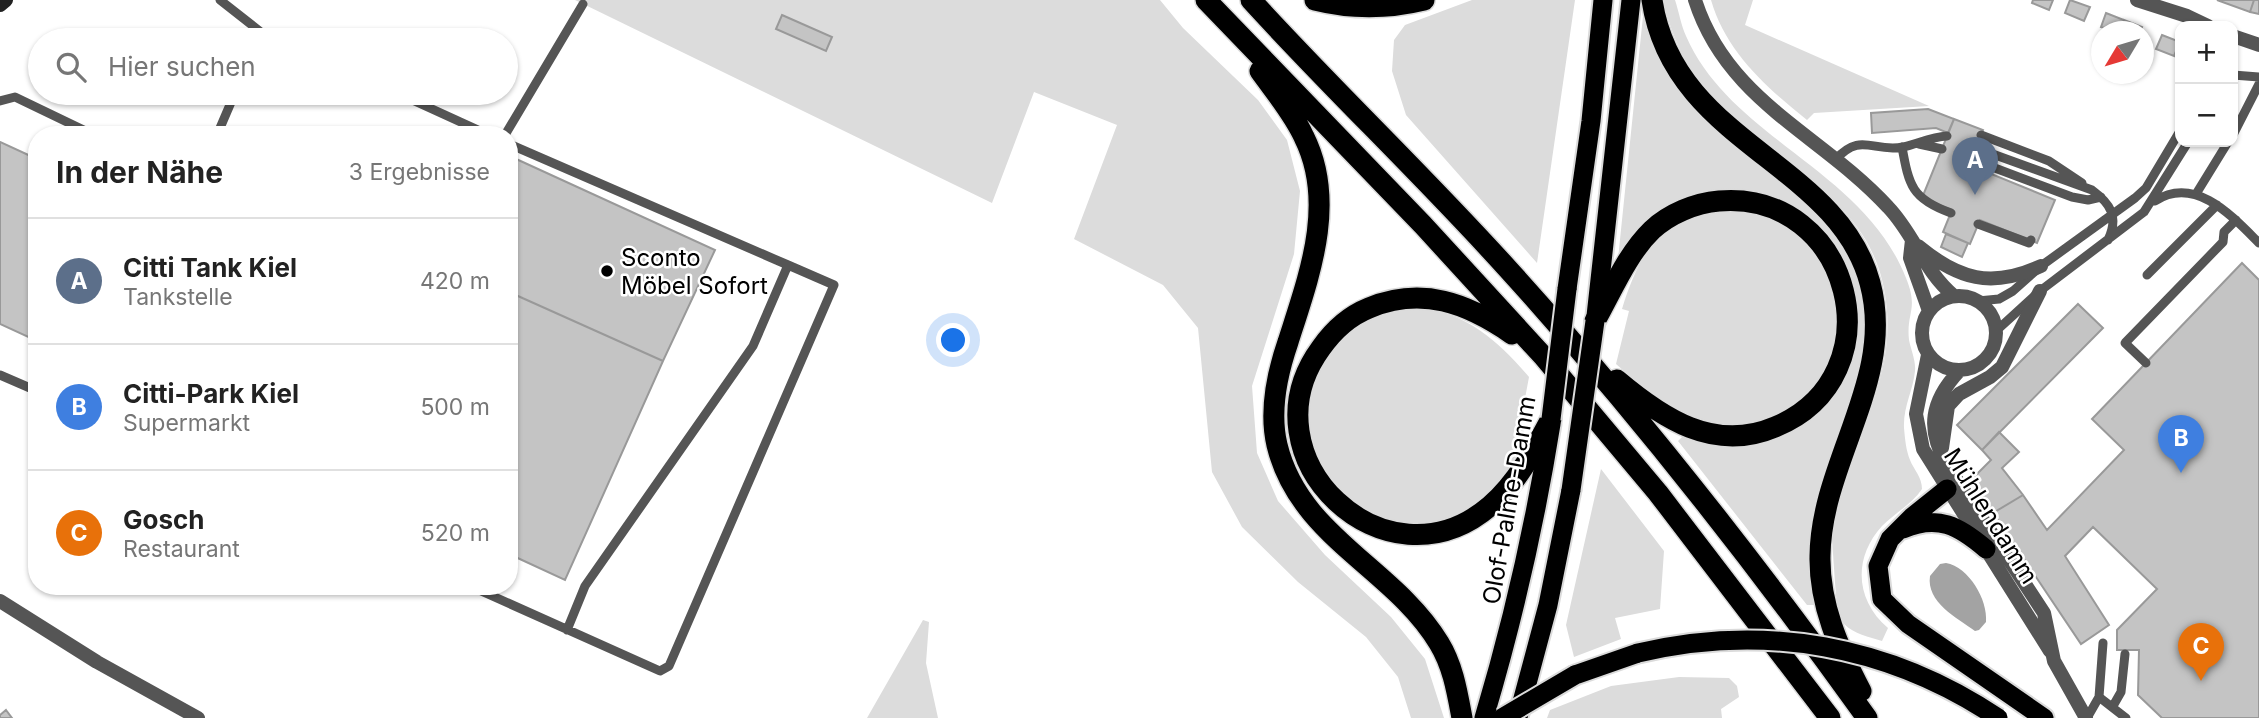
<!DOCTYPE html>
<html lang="de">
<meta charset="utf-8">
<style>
:root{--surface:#fff;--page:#f6f6f6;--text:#222;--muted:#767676;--line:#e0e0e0;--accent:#111827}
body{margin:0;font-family:Inter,sans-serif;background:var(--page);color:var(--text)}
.controls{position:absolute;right:21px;top:21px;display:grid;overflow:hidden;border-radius:14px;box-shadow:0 2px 5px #0004}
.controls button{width:63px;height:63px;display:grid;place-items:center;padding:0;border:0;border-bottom:2px solid var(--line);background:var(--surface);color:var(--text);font:35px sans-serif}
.compass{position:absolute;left:2091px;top:21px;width:63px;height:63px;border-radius:50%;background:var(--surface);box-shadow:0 2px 5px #0004;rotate:232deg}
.you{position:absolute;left:954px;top:341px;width:24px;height:24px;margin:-18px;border:5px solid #fff;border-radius:50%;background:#1a73e8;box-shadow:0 0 0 10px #1a73e833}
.badge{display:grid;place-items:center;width:46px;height:46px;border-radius:50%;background:var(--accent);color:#fff;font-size:23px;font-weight:700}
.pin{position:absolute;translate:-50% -58px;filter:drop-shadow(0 2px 4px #0008)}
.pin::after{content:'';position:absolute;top:37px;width:24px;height:21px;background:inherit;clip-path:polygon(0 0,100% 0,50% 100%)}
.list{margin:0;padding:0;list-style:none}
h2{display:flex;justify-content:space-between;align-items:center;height:91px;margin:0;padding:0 28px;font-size:30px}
h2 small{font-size:23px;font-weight:400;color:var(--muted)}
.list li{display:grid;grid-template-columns:46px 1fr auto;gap:21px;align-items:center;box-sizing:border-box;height:126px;padding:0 28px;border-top:2px solid var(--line)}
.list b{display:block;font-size:26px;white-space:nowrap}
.list p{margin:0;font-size:23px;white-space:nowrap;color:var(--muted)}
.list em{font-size:23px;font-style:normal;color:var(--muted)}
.icon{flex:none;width:38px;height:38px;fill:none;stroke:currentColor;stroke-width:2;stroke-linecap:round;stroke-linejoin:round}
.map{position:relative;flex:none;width:2259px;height:718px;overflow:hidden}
.search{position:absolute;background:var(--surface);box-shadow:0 2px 5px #0004;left:28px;top:28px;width:490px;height:77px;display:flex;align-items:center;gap:18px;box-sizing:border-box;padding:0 24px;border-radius:38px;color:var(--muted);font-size:26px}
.panel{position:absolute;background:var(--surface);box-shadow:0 2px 5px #0004;left:28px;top:126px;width:490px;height:469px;border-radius:28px}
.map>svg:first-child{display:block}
</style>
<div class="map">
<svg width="2259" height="718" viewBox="0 0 2259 718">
<rect width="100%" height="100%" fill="#fff"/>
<path fill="#dcdcdc" d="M575 0H1160L1183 28 1258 100 1287 140 1300 191 1294 254 1252 386 1257 453 1278 501 1325 555 1391 617 1425 659 1444 718H1411L1398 677 1366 637 1298 582 1242 527 1212 472 1198 328 1163 285 1074 239 1117 125 1034 92 992 203Z
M1472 0H1575L1537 263 1406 115 1392 71 1394 40 1405 25Z
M1662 0H1675C1679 12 1681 25 1686 36 1731 139 1863 169 1906 278 1919 310 1906 312 1909 340 1911 350 1916 361 1915 371 1913 391 1903 407 1904 428 1905 439 1906 450 1910 460 1914 470 1922 477 1922 489 1912 504 1895 513 1882 526 1853 558 1855 600 1888 628L1882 641C1869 637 1854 634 1844 624 1837 615 1836 594 1835 583 1834 561 1830 536 1835 514 1851 446 1893 383 1887 311 1879 204 1793 177 1726 114 1690 80 1676 46 1662 0Z
M1711 0H1753L1745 25 1929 106 1814 113 1807 120C1766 87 1726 52 1711 0Z
M1643 16H1646L1657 49 1769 171 1827 221 1858 271 1868 324 1816 603 1814 605H1807L1678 441 1684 435 1771 437 1853 349 1814 227 1710 197 1618 259Z
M1731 209 1767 216 1786 224 1820 257 1838 295 1835 354 1816 389 1764 425 1717 429 1667 409 1616 364 1629 311 1622 309C1641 247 1663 216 1731 209Z
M1421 308C1469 314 1499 342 1529 377L1520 425 1525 428C1519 448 1512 469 1499 486 1464 533 1391 535 1345 501 1339 497 1334 486 1330 480 1302 442 1301 395 1326 356 1348 323 1382 309 1421 308Z
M1601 469 1664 551 1660 609 1615 618 1621 639 1574 657 1566 625Z
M923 620 929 622 926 663 938 718H867Z
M1679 677 1729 678 1737 686 1739 697 1721 709 1722 718H1547L1550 710 1611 686Z"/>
<path fill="#a3a3a3" d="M1946 563C1969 567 1988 600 1986 622L1979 630 1975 631C1957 618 1926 602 1930 576L1940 564Z"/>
<path fill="#c4c4c4" stroke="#999" stroke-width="2" d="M2033 0H2053L2049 10 2032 3Z
M2070 0 2090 7 2084 21 2065 13Z
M2217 0H2254L2250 12Z
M2254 0H2259V14L2250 12Z
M2106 13 2124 20 2120 32 2101 27Z
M782 15 832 37 826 51 776 29Z
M2124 20 2142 27 2140 32H2120Z
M2162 35 2180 42 2174 56 2156 49Z
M2180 42V58L2174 56Z
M1928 109 1954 119 1948 133 1936 128 1872 133 1871 113Z
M1954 119 1983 130 1969 165 2055 200 2037 243 1980 220 1970 244 1943 232 1952 210 1922 198Z
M0 142 37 159V341L0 324Z
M514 158 715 250 663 361 509 292V168Z
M1946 234 1968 243 1962 257 1941 247Z
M2242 263 2259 280V718H2162L2138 695 2139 650H2117V630L2157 589 2093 527 2065 556 2109 625 2081 644 1993 513 2023 495 2047 530 2124 450 2092 419Z
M509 292 663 361 565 580 509 554Z
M2078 304 2103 328 1982 450 1957 425Z
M1999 432 2019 452 2002 468 2023 495 1993 513 1972 479 1991 460 1982 450Z
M6 710 12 718H0V715Z"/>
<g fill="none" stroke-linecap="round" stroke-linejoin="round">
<defs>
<path id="trunk" d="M1567 289 1591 121 1603 0
M1596 316 1631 0
M1947 489 1912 517 1890 539 1878 566 1882 599 1908 624 2044 718
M1903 529C1938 514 1959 526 1986 549
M1575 675 1638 653
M1518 717 1548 605 1571 490
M1484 718C1513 621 1535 524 1551 424"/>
<path id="motorway" d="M1206 0 1423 225 1544 357 1658 493 1830 718
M1251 0C1334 91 1424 176 1507 268 1636 410 1755 562 1867 718
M1315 0C1351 9 1387 9 1424 0
M1652 0C1673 143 1838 162 1870 283 1896 379 1821 461 1820 556 1819 604 1839 649 1861 691
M1260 71C1275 92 1293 113 1304 137 1337 203 1309 276 1288 342 1277 374 1269 411 1277 445 1299 537 1394 568 1439 643 1453 666 1457 691 1462 718
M1595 321C1612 291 1627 254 1652 230 1669 214 1695 203 1719 201 1852 190 1899 376 1775 427 1714 453 1662 418 1617 380
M1512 334C1467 303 1422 286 1369 308 1349 316 1333 331 1321 348 1241 457 1386 595 1490 506 1517 483 1535 449 1551 419"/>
</defs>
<use href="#trunk" stroke="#dbdbdb" stroke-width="23"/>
<use href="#motorway" stroke="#dbdbdb" stroke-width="24"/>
<path stroke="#555" stroke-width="9" d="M220 0 262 33 279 40
M2233 75 2259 77
M397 93 489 135
M0 101 15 97 94 135
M217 135 235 93
M505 135 583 4
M1981 135 2049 161 2082 183
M2233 135 2259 84
M509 144 788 265 753 346 585 586 567 630
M1919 144 1942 149
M1902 147C1909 186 1912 199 1951 213
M1976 148 2092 190C2111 204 2119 217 2108 240
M1971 159 2072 197 2088 200 2101 197
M1835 160C1861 131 1873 153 1903 147 1917 144 1931 137 1947 136
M2196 194 2228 142
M2155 201C2195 175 2232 216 2259 243
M1978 224 2029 243 2031 240
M2147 275 2217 205
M1978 301 1999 299 2013 291 2041 266 2135 198 2146 188 2180 131
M1996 331 2040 291 2144 212 2188 142
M2146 363 2125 343 2223 242 2224 232 2236 220
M0 375 37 391
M470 586 660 671 669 666 834 285 788 265
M2099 697 2126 718
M2113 706 2121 692 2125 654
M2087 718 2099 697 2103 643"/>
<path stroke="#555" stroke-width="14" d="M2137 0 2187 16 2208 26
M2233 36 2259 45"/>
<path stroke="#555" stroke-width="14" d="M1695 0C1727 101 1821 134 1888 207 1915 235 1923 270 1954 296
M1912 240 1910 258 1929 311
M1918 246C1958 279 1991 289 2041 266
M1922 333a37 37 0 1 1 74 0a37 37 0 1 1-74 0Z
M1928 355 1916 414 1923 449 2050 651
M1959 371C1931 401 1926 429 1947 465L2044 613 2054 661 2086 718
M1942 448 1948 406 1959 394 1990 377 2002 367 2040 291
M0 601 97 662 198 718"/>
<path stroke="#222" stroke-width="14" d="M0 5 6 0"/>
<use href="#trunk" stroke="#000" stroke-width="19"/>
<use href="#motorway" stroke="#000" stroke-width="21"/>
<defs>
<path id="trunk-bridge" d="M1551 419 1567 289
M1571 490 1595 321
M1638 653C1765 623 1889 645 1998 718
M1502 718 1575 675"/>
</defs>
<use href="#trunk-bridge" stroke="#dbdbdb" stroke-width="23" stroke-linecap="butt"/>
<use href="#trunk-bridge" stroke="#000" stroke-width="19"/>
</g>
<circle fill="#000" stroke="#fff" stroke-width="2.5" cx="607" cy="271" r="7"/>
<g text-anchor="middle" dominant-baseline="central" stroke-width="5" stroke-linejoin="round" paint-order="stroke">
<g font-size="24" fill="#000" stroke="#fff" text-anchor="start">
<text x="621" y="257">Sconto<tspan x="621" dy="28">Möbel Sofort</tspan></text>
</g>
<g font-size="24" fill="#000" stroke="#fff">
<text transform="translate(1509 500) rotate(-80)">Olof-Palme-Damm</text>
<text transform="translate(1991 516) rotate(58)">Mühlendamm</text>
</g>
</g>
</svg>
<div class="controls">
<button>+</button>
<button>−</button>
</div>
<svg class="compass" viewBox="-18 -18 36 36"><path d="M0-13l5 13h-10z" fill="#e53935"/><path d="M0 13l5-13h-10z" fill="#767676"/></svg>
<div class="you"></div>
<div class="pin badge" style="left:1975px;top:195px;background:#5c6f8a">A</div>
<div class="pin badge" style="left:2181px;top:473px;background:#3f7fe0">B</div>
<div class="pin badge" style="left:2201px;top:681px;background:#e8710a">C</div>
<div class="search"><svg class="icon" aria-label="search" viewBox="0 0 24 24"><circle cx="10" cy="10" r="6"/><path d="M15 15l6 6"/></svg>Hier suchen</div>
<section class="panel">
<h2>In der Nähe<small>3 Ergebnisse</small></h2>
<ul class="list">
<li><span class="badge" style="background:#5c6f8a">A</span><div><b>Citti Tank Kiel</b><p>Tankstelle</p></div><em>420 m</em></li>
<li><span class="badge" style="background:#3f7fe0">B</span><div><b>Citti-Park Kiel</b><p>Supermarkt</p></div><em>500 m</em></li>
<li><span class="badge" style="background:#e8710a">C</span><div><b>Gosch</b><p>Restaurant</p></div><em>520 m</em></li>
</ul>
</section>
</div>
